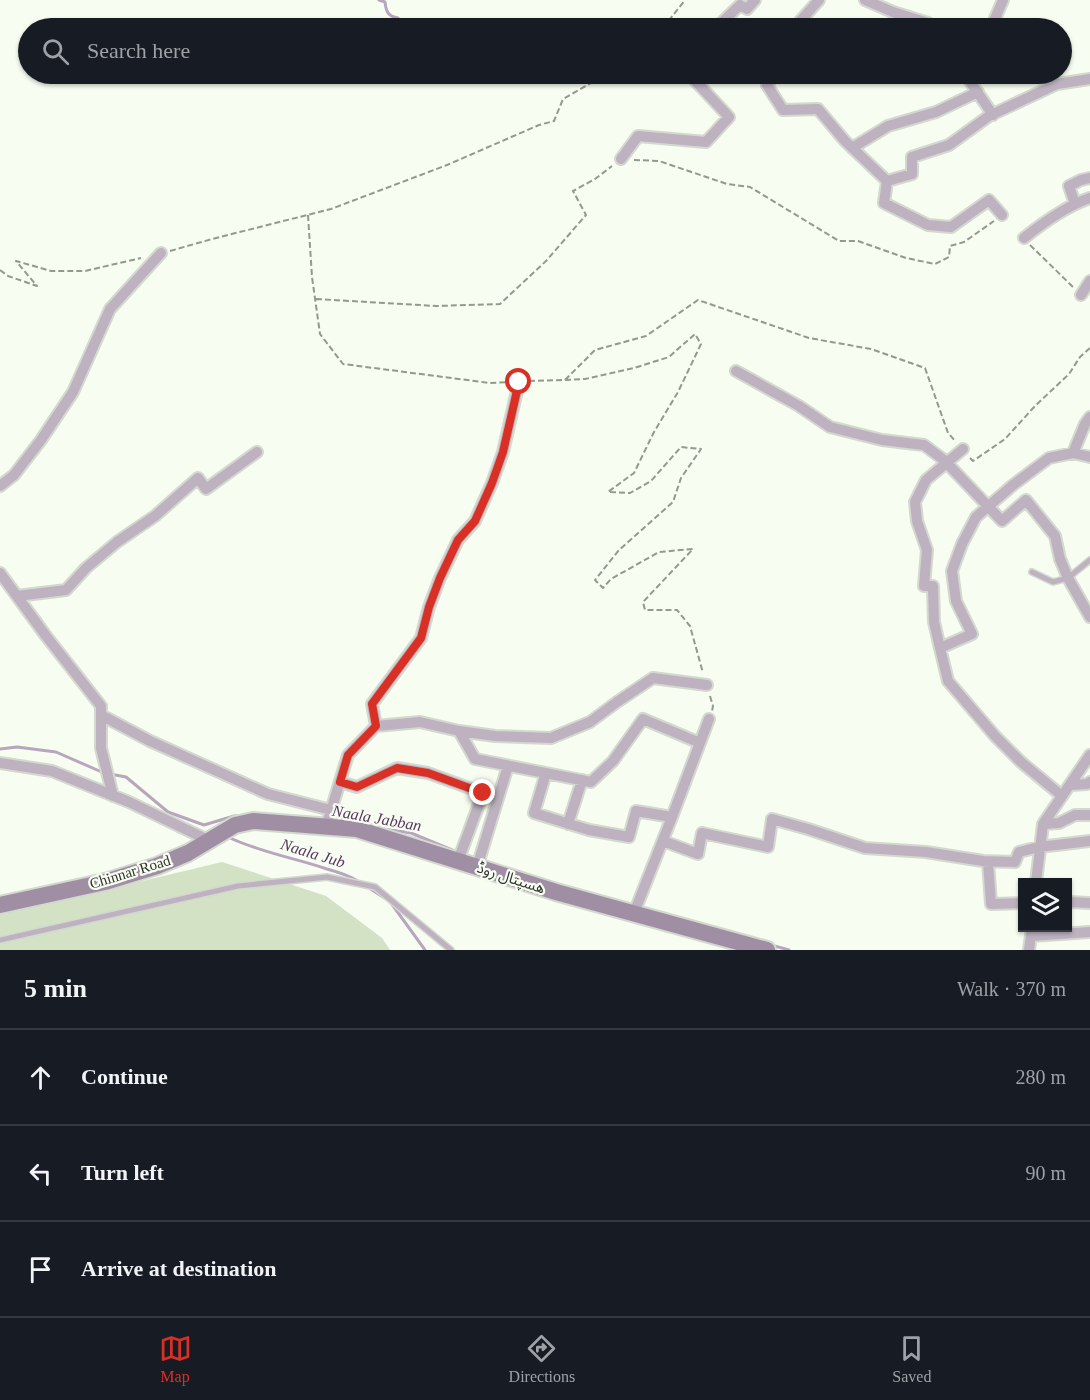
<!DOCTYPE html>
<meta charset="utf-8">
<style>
:root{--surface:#171b24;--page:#242831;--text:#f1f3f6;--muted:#9ea1a6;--line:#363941;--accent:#d93025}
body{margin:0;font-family:"Times New Roman","Noto Sans Arabic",serif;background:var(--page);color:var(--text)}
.controls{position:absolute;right:18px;bottom:18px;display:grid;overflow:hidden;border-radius:0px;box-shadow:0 2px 4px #0004}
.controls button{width:54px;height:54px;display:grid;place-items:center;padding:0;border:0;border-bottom:2px solid var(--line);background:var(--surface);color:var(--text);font:30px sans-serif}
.stop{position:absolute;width:18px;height:18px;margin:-14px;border:4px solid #d93025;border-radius:50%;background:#fff}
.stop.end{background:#d93025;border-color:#fff;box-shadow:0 2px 6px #0008}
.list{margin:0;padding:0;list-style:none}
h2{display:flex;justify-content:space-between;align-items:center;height:78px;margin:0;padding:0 24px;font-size:26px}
h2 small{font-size:20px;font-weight:400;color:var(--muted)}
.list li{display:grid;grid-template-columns:39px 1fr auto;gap:18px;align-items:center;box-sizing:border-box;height:96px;padding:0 24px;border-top:2px solid var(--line)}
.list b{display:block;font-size:22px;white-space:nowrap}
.list em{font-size:20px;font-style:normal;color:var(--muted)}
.icon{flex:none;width:33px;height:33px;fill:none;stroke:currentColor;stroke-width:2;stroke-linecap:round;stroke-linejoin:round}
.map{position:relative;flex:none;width:1090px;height:950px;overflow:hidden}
.search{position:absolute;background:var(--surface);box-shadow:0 2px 4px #0004;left:18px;right:18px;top:18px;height:66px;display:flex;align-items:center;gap:15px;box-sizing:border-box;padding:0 21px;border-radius:33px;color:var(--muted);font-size:22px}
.sheet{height:366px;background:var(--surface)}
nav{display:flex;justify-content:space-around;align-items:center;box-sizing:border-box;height:84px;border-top:2px solid var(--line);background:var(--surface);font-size:16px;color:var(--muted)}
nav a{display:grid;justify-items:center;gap:3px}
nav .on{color:var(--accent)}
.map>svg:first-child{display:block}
</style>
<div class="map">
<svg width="1090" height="950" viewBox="0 0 1090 950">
<rect width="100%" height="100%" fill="#f7fdf1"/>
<path fill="#d3e1c4" d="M222 862 326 896 382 938 390 950H0V915Z"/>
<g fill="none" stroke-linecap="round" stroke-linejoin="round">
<path stroke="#b8a7bc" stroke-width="3" d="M379 0 385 2C386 12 388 16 398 18L401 24 415 27
M0 749 17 747 56 752 104 773
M110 774 126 777 168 812 204 825 234 816H240
M378 828 411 833 457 852
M228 837C259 852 295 858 327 869 338 872 348 875 358 881
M366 886 386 899
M391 903 425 950
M771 945 789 950"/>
<defs>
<path id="lane" d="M1032 572 1053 582 1068 578 1090 560
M0 940 238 886 327 877 375 887 451 950"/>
<path id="street" d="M865 0 893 12 928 23 926 28
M716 28 740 5 747 9 755 0
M794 28 819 0
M991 28 1003 0
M765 74 771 80 767 85 783 110 818 109 845 141 887 181
M965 74 993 115
M852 148 888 126 936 112 978 92
M621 159 638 136 706 142 729 117 689 74
M1075 204 1069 186 1081 180 1090 178
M1002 215 989 200 951 227 928 225 884 203 887 181 912 174V157L949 145 989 116 1057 84 1090 79
M1024 238C1044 222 1066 206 1090 198
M1081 295 1090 281
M736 371 799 406 830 427 882 440 924 445 944 460 1002 521 1026 500 1055 536 1060 559 1068 578 1090 617
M1073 453 1085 424 1090 417
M0 486 14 475 41 440 73 392 110 309 161 253
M0 573 46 636 101 706V748L113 796
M17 596 66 590 86 568 117 542 155 516 198 478 206 489 257 452
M940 648 934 622 933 586H924L927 550 917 521 915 502 926 480 963 449
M101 715 150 741 268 794 331 810
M376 726 372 704 421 638 429 607 440 578 458 540 475 521 492 483 503 452 519 382
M459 731 495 736 551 738 590 722 617 702 653 678 707 685
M0 763 52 771 129 802 208 840
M546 773 534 813 589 830 629 837 636 811 672 817
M340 782 357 787 397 768 428 773 483 793 458 861
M1070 785 1087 784 1090 782
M1062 796 1021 762 995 736 948 681 940 648 972 634 956 601 952 571 962 544 976 517 1013 485 1049 458 1073 453 1090 457
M568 824 582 780
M1043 824 1059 823 1075 815H1090
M326 827 348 755 376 726 420 722 459 731 475 759 591 782 613 761 643 719 700 743
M663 841 698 854 702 833 768 847 772 819 808 829 865 848 926 852 983 861 1015 862 1019 852 1039 847 1090 841
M988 862 991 904 1022 903
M477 867 508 766
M1036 882 1043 824 1090 755
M1068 902 1090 903
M634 913 672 817 709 719
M1031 936 1090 932
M1029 950 1032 928"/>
<path id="secondary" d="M0 905 105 882 157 866 188 853 235 825 253 821 357 829 556 892 767 950"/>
</defs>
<use href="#lane" stroke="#d3d9ce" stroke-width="8"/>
<use href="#street" stroke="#d3d9ce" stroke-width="14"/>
<use href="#secondary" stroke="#d3d9ce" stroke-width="20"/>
<path stroke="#949990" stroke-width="2" stroke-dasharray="6 3" stroke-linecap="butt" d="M663 28 685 0
M634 160 659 161 727 184 750 187 839 241H858L906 258 935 264 949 257 950 246 964 242 994 221
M308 215 312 277 320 334 343 364 490 383 508 382
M1030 245 1073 287
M170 251 212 239 331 209 447 165 539 125 554 121 563 99 607 74
M0 270 8 276 37 286 16 261 51 271H85L141 258
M316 299 436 306 500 304 546 261 586 215 573 191 595 179 612 166
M565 380 585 379 634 368 669 357 695 334 701 344 678 392 654 432 634 473 608 492 630 493 651 481 681 447 701 449 681 478 673 502 619 550 595 580 603 588 611 579 659 552 693 549 643 602 645 610H677L690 626 703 673
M529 381 565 380 595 350 646 336 698 300 809 338 871 349 925 368 948 433 956 442
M970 458 973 461 1005 439 1035 406 1069 374 1080 357 1090 348
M710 696 713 706 712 711"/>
<use href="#lane" stroke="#beb2c0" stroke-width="5"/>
<use href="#street" stroke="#beb2c0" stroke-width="10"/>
<use href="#secondary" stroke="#a08fa4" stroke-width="16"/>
</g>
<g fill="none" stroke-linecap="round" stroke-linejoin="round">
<path stroke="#d93025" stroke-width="8" d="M483 793 428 773 397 768 357 787 340 782 348 755 376 726 372 704 421 638 429 607 440 578 458 540 475 521 492 483 503 452 519 382"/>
</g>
<g text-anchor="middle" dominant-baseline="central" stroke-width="4.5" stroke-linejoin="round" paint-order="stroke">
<g font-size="15" fill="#31342f" stroke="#f7fdf1">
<text transform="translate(130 872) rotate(-17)">Chinnar Road</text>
<text transform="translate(511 878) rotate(18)">ھسپتال روڈ</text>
</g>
<g font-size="16" font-style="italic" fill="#583661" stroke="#f7fdf1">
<text transform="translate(377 818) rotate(10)">Naala Jabban</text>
<text transform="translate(313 853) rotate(17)">Naala Jub</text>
</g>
</g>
</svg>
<div class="controls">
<button><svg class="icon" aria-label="layers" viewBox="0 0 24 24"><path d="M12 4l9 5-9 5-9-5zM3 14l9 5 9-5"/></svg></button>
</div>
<div class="stop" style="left:519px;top:382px"></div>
<div class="stop end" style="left:483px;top:793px"></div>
<div class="search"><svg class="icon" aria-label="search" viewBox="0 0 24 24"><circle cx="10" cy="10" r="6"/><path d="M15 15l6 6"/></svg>Search here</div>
</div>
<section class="sheet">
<h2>5 min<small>Walk · 370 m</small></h2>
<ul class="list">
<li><svg class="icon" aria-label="ahead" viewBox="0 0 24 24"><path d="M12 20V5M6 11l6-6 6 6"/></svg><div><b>Continue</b></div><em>280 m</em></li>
<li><svg class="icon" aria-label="left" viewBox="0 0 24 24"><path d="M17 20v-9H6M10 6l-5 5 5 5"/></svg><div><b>Turn left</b></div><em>90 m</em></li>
<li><svg class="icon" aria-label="arrive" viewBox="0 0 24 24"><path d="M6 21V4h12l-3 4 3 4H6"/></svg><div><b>Arrive at destination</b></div></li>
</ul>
</section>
<nav>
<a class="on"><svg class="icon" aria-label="map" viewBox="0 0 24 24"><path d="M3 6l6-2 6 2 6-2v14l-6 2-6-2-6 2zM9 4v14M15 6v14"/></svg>Map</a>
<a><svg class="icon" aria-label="directions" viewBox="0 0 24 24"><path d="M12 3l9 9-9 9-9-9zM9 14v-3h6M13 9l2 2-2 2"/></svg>Directions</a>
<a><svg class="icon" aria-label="saved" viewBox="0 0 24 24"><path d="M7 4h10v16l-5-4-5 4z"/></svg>Saved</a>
</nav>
